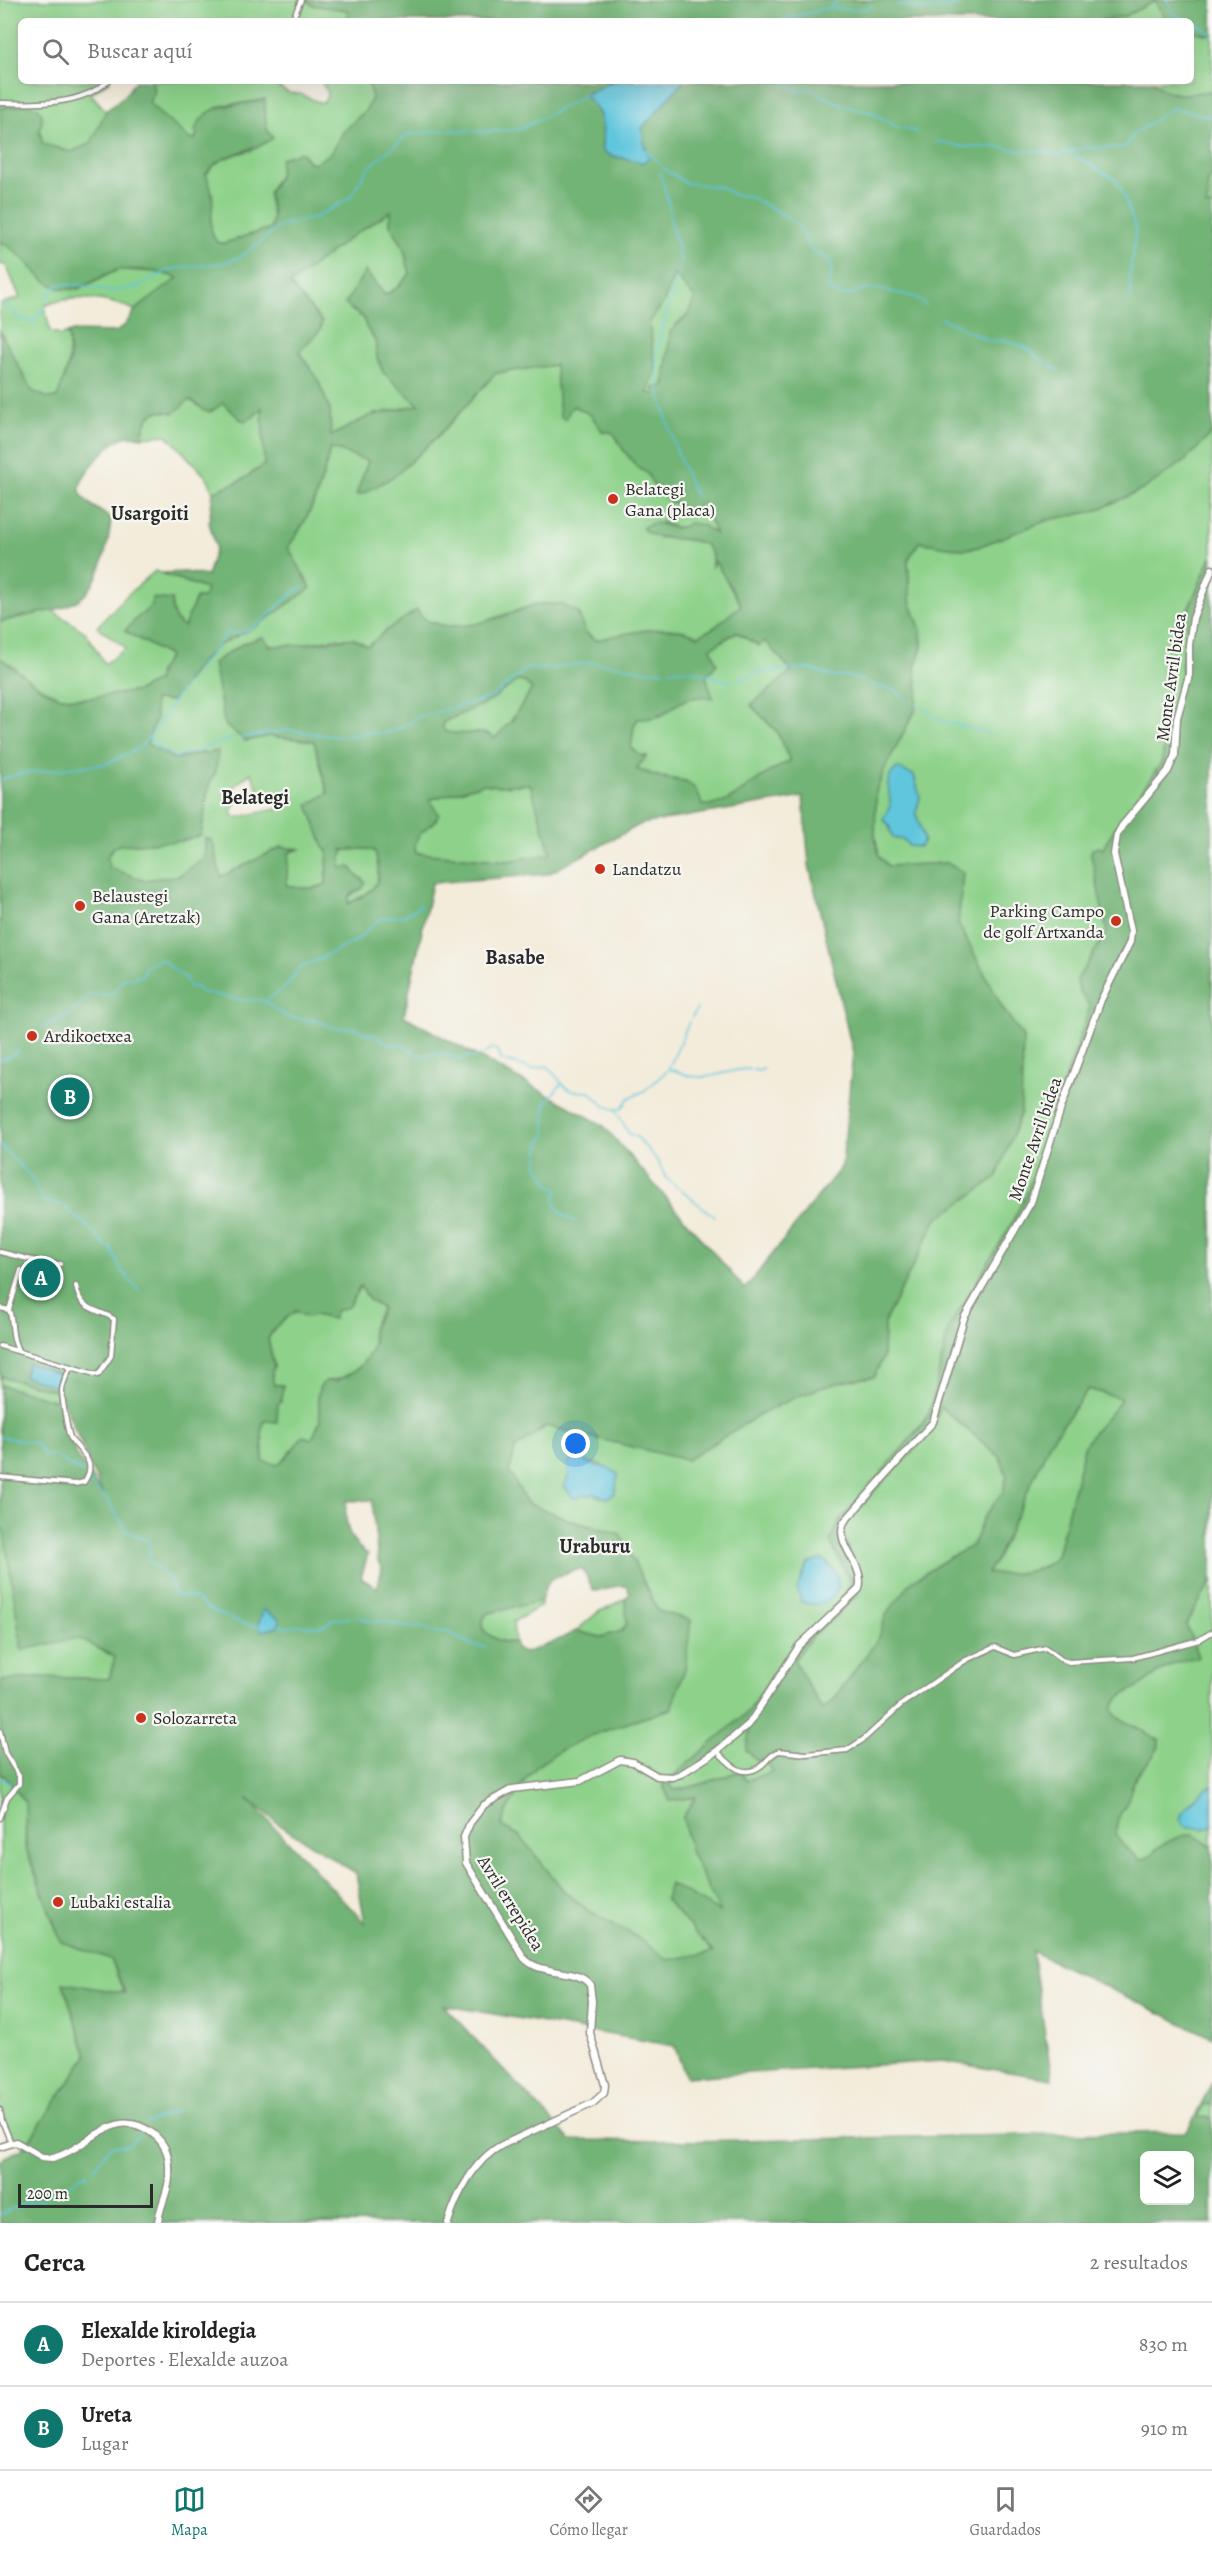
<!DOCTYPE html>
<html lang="es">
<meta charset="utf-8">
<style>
:root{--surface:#fff;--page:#f2f2f2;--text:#222;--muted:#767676;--line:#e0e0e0;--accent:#0f766e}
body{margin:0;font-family:Alegreya,serif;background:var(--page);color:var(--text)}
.controls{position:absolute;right:18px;bottom:18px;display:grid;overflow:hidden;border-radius:9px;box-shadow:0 6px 24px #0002}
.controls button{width:54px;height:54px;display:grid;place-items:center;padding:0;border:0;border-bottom:2px solid var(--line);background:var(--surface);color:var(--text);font:30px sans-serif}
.scale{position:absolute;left:18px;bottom:15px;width:135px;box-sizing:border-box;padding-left:6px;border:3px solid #2b2b2b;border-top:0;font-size:16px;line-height:21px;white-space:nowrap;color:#2b2b2b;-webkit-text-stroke:4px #f6f6f2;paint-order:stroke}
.you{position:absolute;left:576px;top:1444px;width:21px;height:21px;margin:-15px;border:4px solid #fff;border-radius:50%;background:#1a73e8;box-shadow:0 0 0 9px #1a73e833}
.badge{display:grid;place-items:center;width:39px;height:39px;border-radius:50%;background:var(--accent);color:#fff;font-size:20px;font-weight:700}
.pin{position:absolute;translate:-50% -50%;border:3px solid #fff;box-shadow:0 2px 6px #0006}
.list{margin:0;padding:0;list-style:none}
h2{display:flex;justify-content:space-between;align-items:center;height:78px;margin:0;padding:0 24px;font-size:26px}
h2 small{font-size:20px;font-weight:400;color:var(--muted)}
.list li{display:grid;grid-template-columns:39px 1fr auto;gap:18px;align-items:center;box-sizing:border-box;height:84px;padding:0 24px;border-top:2px solid var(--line)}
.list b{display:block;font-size:22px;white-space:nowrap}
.list p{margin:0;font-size:20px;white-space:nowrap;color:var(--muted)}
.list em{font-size:20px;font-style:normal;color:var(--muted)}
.icon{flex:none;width:33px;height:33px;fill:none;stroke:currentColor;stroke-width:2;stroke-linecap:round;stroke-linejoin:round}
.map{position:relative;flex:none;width:1212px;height:2223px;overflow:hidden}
.search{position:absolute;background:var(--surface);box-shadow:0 6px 24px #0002;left:18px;right:18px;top:18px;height:66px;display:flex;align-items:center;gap:15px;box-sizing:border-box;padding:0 21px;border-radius:9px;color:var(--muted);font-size:22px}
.sheet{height:246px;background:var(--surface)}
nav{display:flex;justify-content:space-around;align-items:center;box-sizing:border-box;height:84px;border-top:2px solid var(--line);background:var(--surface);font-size:16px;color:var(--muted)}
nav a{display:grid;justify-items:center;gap:3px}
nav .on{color:var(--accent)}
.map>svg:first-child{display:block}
</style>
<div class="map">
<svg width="1212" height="2223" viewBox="0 0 1212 2223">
<rect width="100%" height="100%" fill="#f6f6f2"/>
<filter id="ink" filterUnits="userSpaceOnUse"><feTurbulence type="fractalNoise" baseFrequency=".0167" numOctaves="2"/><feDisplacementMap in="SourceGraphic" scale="12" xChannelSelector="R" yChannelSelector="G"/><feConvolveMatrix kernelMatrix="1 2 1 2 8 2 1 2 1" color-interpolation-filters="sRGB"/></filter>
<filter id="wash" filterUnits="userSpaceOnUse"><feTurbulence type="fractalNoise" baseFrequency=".008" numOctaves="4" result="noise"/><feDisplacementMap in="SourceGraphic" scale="24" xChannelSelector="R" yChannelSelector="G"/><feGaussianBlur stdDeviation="1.35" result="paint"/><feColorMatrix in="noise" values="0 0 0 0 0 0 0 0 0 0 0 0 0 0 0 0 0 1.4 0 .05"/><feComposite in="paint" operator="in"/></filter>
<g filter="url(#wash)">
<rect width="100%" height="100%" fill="#f3ecdb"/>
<path fill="#8dd18a" stroke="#5c7e5a" stroke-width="1.5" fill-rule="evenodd" d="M0 0H307L312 5 347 10 350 21H21V81H109L91 94 106 111 92 143 71 152 43 144 39 128 12 106 0 108Z
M1155 1 1167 21H1100L1125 16Z
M1191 31 1212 35V91C1190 93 1168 100 1153 81H1191Z
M152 81H267L289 93 300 94 321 103 325 101 328 92 320 81H368L372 98 366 110 344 131 331 154 316 163 309 162 303 153C291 165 266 182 269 199 270 210 276 217 271 228L225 243H218C204 231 215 210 212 194 211 188 208 181 206 175 218 156 233 156 252 150 259 148 266 142 273 138 263 128 266 113 265 99 225 110 215 92 195 139L191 140 159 113 149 102 152 97Z
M1212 173V207L1205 206C1211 196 1203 182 1212 173Z
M391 210 390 224 403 246 410 274 397 288 385 295 365 271 351 310 364 318 366 327 375 340 377 357 383 372 419 405 371 415 330 437V410L318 380 299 352 320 330 322 322 290 284 352 236Z
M0 242 11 246 44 280 78 289 118 270 157 272 179 278 135 310C108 299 72 293 45 306L50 332 57 333 60 336 68 333C72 357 66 375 59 398H48L32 391 0 331V304L20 298 6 265 0 264Z
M674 274 695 298 687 316 676 324 665 370 664 386 655 394 646 393 656 371 649 323 664 302Z
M555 365 569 411 574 406 591 415 603 432H611L615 435 624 451 638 468 647 473 654 486 670 502 677 504 702 502 716 534C710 532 705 526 699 526 684 526 675 530 661 522L658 538 686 537 706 545 712 555V565L715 560 741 605 715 627 698 637 648 630 596 640 583 630 579 613C564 606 553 602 536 604L471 626H446L422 619 388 629 368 646 338 638 298 645 270 646 263 637 242 644 213 663 225 725 246 741 269 736 314 741 328 794 309 805 325 850H328L326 884C315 890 299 889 286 885L289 853 297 850 281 847 221 877 212 840 205 839V852L202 860 178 876 143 880 110 868 107 858 112 849 118 845 180 841 201 835 209 785 216 770 204 752 174 759 147 744 156 718 153 699 172 701 199 664 219 645 255 627 310 587 288 547C312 516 322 485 330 448L368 461 395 476 439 435 496 373ZM251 773 260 794H275L280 808 236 818 231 812 237 801 234 786Z
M189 400 211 412 223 402 240 419 253 418 263 407 264 465 240 481 213 492 208 479 167 435 142 437C146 415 151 408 174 413Z
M1212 433V555L1188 610 1181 677 1166 729 1162 762 1108 839 1103 849 1098 847 1093 849 1091 854 1107 932 1077 980 1079 990 1091 1007 1026 1195 939 1381 929 1414 830 1541 851 1583 842 1601 782 1660 750 1711 663 1785 670 1801 696 1796 683 1817 691 1853 721 1913 666 1899 713 1952 668 1961 635 1936 589 1911 564 1891 520 1836 501 1826C507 1809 525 1775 540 1764 577 1735 627 1724 671 1709L691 1620 658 1611 620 1534 575 1522 527 1503 509 1472 515 1449 546 1426 687 1460C744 1423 805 1382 874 1377L883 1357 884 1323 936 1220 997 1177 1023 1037 1003 1009 958 923 963 872 947 863 888 866 879 856 875 835 876 791 886 766 915 711 918 691 915 667 922 647 921 631 910 601 908 560 919 542 961 549 975 548 1048 520 1095 511 1186 460ZM587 1462 601 1464 600 1497 594 1494 586 1496 564 1486 568 1478Z
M155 571 206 589 204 598H196L184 628 176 622 171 613 152 598V606L137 618 125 631 169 656C167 662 162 666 159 672 158 675 159 678 157 681 146 697 70 702 53 695 33 687 19 669 0 658V622L52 610 85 632 105 664 126 648 97 627 125 597Z
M737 632 759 646 765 641 792 671 751 705 777 732 790 761C779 767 767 773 757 780 738 793 726 807 702 805L686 781 662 777 636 769 646 756H641L631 748 634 725 638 719 662 716 682 700 703 696 711 648Z
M517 681 525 682 532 689 512 720 495 739 487 733 451 734 444 731 441 725 445 721 488 702Z
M483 784 500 786 531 784 551 854 508 861 416 853C411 836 426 828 437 819L428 800Z
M367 849 375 851C383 885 378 889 347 904L349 896 363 888V879L341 868V850Z
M360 1286 370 1301 382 1308C379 1314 373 1323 372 1330 371 1335 374 1340 373 1345 369 1365 345 1380 326 1381L318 1394 320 1421 312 1439 290 1451 288 1457 277 1465 263 1462 262 1428 264 1421 278 1403 282 1385H274L271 1373 274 1366 268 1339 275 1327 296 1311 314 1314 348 1307Z
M0 1376 59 1392 57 1401 0 1385Z
M1088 1389 1121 1398C1111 1417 1092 1429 1084 1448L1057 1556C1043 1574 1007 1575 986 1573L997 1558 1050 1442Z
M940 1407 1000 1457 1007 1476 1003 1492 983 1518 973 1546 949 1558 912 1581 886 1618 879 1638 832 1702 822 1710 794 1660C811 1634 837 1617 858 1594L842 1530Z
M0 1525 78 1638 115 1656 109 1679 38 1677 0 1681Z
M1212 1580V1847L1192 1834C1180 1836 1170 1839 1160 1847 1153 1852 1150 1859 1140 1860L1122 1844 1116 1834 1115 1824 1136 1777 1159 1747 1146 1732 1116 1717 1112 1709C1116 1695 1128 1694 1139 1686 1160 1671 1171 1662 1197 1657L1186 1624Z
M625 1599 627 1623 622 1631 601 1637 576 1631 597 1613Z
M541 1601V1606L513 1622 515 1642C500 1643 492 1639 482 1628L484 1617 489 1613Z
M750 1727 763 1759 773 1772 746 1781 741 1771C719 1778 698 1787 675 1790L669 1784 688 1775Z
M0 1774 6 1777 26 1800 25 1847 61 1942 111 1959 124 1994 63 1984 87 2056 24 2148 0 2120Z
M1212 2104V2118H1197L1203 2105Z"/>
<path fill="#72b376" stroke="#4e6f50" stroke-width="1.5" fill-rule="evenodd" d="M307 0H1212V35L1191 31V21H1167L1155 1 1125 16 1100 21H350L347 10 312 5Z
M135 81H152L154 91 149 102 159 113 191 140 195 139 197 134 195 130C208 98 239 108 265 99 266 113 263 128 273 138 251 154 221 151 206 174 208 181 211 187 212 194 215 210 205 231 218 243H225L271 228 273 213 268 193 279 177 281 158 300 152 309 162 316 163 331 153 344 131 366 110 372 98 368 81H613L585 95C604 112 604 125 602 150 611 159 630 157 642 163L649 158 644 144 642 128 684 81H1153C1168 100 1190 93 1212 91V174C1203 182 1211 195 1206 206L1212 207V433L1186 460 1144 489 1095 511 1048 520 975 548 961 549 919 542 908 560 910 601 921 631 922 647 915 667 918 691 915 711 886 766 876 791 875 835 879 856 888 866 947 863 963 872 958 923 1003 1009 1023 1037 1021 1112 997 1177 936 1220 884 1323 883 1357 874 1377C805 1382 744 1423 687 1460L546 1426 515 1449 509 1472 527 1503 575 1522 620 1534 658 1611 691 1620 685 1669 671 1709C627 1724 578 1735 540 1764 525 1775 507 1808 501 1826L520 1836 564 1891 589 1911 635 1936 668 1960 713 1952 665 1899 670 1884 720 1912 691 1853 683 1817 696 1797 670 1801 663 1785 749 1711 782 1660 842 1601 851 1583 830 1541 839 1522 918 1430 929 1414 949 1327 1008 1230 1026 1195 1090 1007 1079 990 1077 980 1107 932 1091 854 1092 849 1098 847 1103 849 1108 839 1162 762 1166 729 1181 677 1188 610 1212 555V1580L1186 1624 1198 1657C1171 1661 1160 1671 1139 1686 1128 1694 1116 1695 1112 1709L1117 1717 1159 1740C1160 1754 1145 1764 1137 1775 1132 1783 1131 1793 1127 1802 1110 1831 1112 1839 1140 1860 1150 1859 1153 1852 1160 1847 1170 1839 1180 1836 1192 1834L1212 1847V2038L1032 1951 1052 2079 942 2061 686 2077 674 2046 443 2005 570 2140 685 2141 1187 2132 1212 2082V2104L1203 2105 1198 2117 1212 2118V2223H0V2160L24 2148 87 2056 63 1983 125 1993 111 1959 61 1942 26 1848 25 1802 6 1777 0 1774V1681L38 1677 109 1679 115 1657 78 1638 22 1650 4 1531 0 1525V1385L57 1401 77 1456 104 1497 59 1392 0 1376V658L41 688 60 697 83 699 138 691 157 681 160 670 169 656 125 631 137 618 152 606V598L172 600C172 613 173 619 184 627L196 598H204L206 589 162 573 185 572 207 576 216 547 209 523 213 492 240 481 264 465 262 408 246 421 240 419 223 403C200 421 208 407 189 400L174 413C151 408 146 415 142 437 136 437 129 435 124 437 111 441 78 477 80 490 82 502 103 512 111 519 109 542 100 585 80 599 58 614 25 613 0 622V331L32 391 48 398H57L70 360 68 333 73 331 116 332 126 324 135 310 178 278C166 272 128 267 114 271 96 277 84 292 62 289 38 284 25 252 0 242V108L27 105 37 107C43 113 44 121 39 129L43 144 71 152 91 143 106 111 126 94ZM391 211 390 224 403 246 410 274 397 288 385 295 365 271 345 304 364 318 366 327 375 340 377 357 383 372 419 405 371 415 331 436 330 410 318 380 299 352 320 330 322 322 290 284 352 236ZM674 275 695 298 687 316 670 332 664 386 653 388 655 394 647 393 656 371 649 323 664 302ZM555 365 560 416 566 420 569 411 574 406 591 415 603 432H611L615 435 624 451 638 468 647 473 654 486 663 492 670 502 677 504 687 510H695L702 502 716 534 702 525 689 523C669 537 664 514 642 528 656 544 685 534 706 545L712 555V566L715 561 741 605 715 627 698 636C673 621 624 634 596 640 579 632 585 622 576 611L560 604H536C508 615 437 645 417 610L388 629 368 646 353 638 298 645 270 646 263 637 242 644 213 663 225 725 246 741 269 736 314 741 328 793 308 805 325 850H328L326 884C315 890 299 889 286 885L289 853 293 850 302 849 281 847 221 877 212 840 205 838V852L202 860 178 876 143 880 110 868 107 858 112 849 118 845 180 841 201 836 209 785 216 770 218 751 174 759 147 744 156 718 154 700 172 701 199 664 219 645 255 627 311 588 288 547C311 516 322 485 330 448L368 461 356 495 362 494 395 476 439 435 496 373ZM736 632 759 646 765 641 792 671 751 705 777 732 790 761C779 767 767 773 757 780 738 793 726 807 702 805 696 780 685 782 664 778 654 776 645 772 636 769L647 756H641L631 748 634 725 638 719C674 720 673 691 713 698L706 676 717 664 711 648ZM517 681 525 682 532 689 512 720 495 738C480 727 461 738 444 731L442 725 445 721 488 702ZM483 784 500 786 530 784 551 854 508 861 416 853C410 832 433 829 439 814L429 800ZM803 797 809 865 853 1053 842 1166 745 1289 603 1125 404 1016 432 883 548 874 641 824ZM367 849 375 851C383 884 377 889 348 904L349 896 363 888 365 882 356 875 351 867 341 868V857L344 852 342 850ZM360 1286 370 1301 382 1308 372 1331 374 1342 371 1352 361 1366 347 1376 336 1381H326L320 1386 318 1394 320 1421 312 1439 303 1436C294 1447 288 1457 277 1465L263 1461 262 1429 264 1421 277 1422 278 1403 281 1402 283 1385H274L272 1373 274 1366 268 1339 275 1327 296 1311 306 1317 314 1315 333 1319 335 1311 348 1307ZM1088 1389 1121 1398C1111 1417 1092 1429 1084 1448L1057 1556C1043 1574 1007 1575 987 1573L997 1558 1050 1442ZM941 1407 1000 1457 1007 1476 1003 1492 983 1518 973 1545 949 1558 912 1581 885 1616 879 1638 832 1702 822 1710 794 1660 812 1636 840 1613 858 1594 860 1584 842 1530C867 1488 926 1452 941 1407ZM372 1500 378 1561 382 1569 377 1588 361 1578 368 1554C348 1543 344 1523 346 1501ZM582 1568 594 1591C606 1591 618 1583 628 1587L629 1594 625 1599 627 1623 622 1631 601 1637 576 1631 552 1643 524 1653 517 1650 515 1642C500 1643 492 1639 482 1628L484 1617 489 1613 541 1601C547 1573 557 1577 582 1568ZM750 1728 746 1750 758 1762 763 1759 773 1771 746 1781 741 1771C718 1778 699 1787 675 1790L669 1784 688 1775ZM247 1798 281 1826 356 1873 365 1923ZM1144 2156H1190V2200H1144Z"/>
<path fill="#60c6dd" stroke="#467884" stroke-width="1.5" d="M613 81H684L642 128 644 144 649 158 642 163C630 157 611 159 602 150 604 125 604 111 584 95Z
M897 768 914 775 920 797 916 813 924 840 920 847 909 846 904 840 893 838 889 826 883 819C885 814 889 810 890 805 891 791 882 780 897 768Z
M28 1363 59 1374 55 1386 24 1376Z
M579 1457C589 1468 605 1463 618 1474L615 1493 607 1498 594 1494 573 1498 564 1486 568 1478V1462Z
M821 1559C855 1578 834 1613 801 1602L797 1588 808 1564Z
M263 1610 278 1618 280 1622 278 1626 262 1631 258 1625Z
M1212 1786V1825L1204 1829 1184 1826 1180 1819C1182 1810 1203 1788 1212 1786Z"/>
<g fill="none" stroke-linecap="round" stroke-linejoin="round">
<path stroke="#60c6dd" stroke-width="1.5" d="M1167 0 1173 14 1189 21
M896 4C918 11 948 12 967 0
M831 6 837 0
M781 21 827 8 852 10 874 7
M1191 22 1201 26 1212 36
M783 81 797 91 809 89 847 107 874 113 895 126 917 132
M936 141 965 147H998L1021 151H1046L1058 156C1083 144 1100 149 1126 147L1133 135 1172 108 1212 117
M646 150 660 164
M1068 151 1116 180 1122 191 1136 229 1130 275 1131 299
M663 168 686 183 721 187 734 195 749 196 788 217 800 227 811 250 828 259 832 268 828 289C853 305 850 287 873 289 880 289 908 295 915 297 919 299 923 303 926 306
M660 172 670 209
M670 212C669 228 681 247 680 261 676 288 665 314 659 341 649 384 679 461 697 499
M47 299 53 288 63 284 86 286 110 291 135 288 171 269 223 263 240 257 282 225 315 218 350 198 367 169 409 134 450 130 484 132 521 129 585 95
M2 303 19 318 34 322 45 307
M941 318 989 341 1006 340 1031 350 1037 357 1045 362
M1049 365 1060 371
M670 670H692L731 682
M738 680 760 672 808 668 834 677 846 676 863 680
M870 684 895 690 908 701
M915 703 940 720 988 733
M407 725 417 717 493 697 527 668C548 673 571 662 593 663 616 663 638 672 664 671
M384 734 404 726
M150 738 160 750 177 757 234 738
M241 738 290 730 337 737 373 732 380 734
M0 780 17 774 106 764 139 748 149 738 172 704 181 687 191 680 227 632C259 640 281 595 303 587
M264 1002 285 988 299 969 358 940 376 921 383 918 404 916 421 905
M692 1017 697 1009
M43 1027 70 1014 90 994H112L124 979 142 976 147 964 161 959 186 979 189 987H197L201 992 241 1000H262L287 1017 318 1021 334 1028H355L364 1033 375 1035 390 1045 403 1044 419 1056 443 1053 460 1059 483 1055 493 1048 499 1052 501 1060 533 1069 547 1066C567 1086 560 1092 590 1092 600 1101 606 1111 621 1109L629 1098 644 1091 669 1069C677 1070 684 1075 692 1076 714 1081 737 1064 758 1071L764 1069
M1 1059 12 1056 19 1049
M669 1068 689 1022
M561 1084 545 1104V1136L541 1141 537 1163 549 1185 557 1189 558 1193 555 1195C552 1210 565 1215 575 1222
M616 1110 629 1134 637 1137 657 1160 666 1178 715 1217
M0 1145 31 1177 44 1202 61 1204 96 1234 105 1246 111 1248 121 1270 140 1292
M0 1437C3 1437 32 1442 34 1443 39 1446 40 1451 44 1455 56 1454 62 1460 71 1467 75 1469 81 1470 86 1473
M89 1480 108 1501 127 1531 149 1542V1560L171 1581 174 1595 196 1598 207 1608 215 1612 245 1624 260 1627
M280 1625 288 1628C301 1619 318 1635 333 1619L361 1617 371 1622 386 1621 399 1626 425 1628 435 1633 445 1631 472 1645 486 1647
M0 1778 11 1784
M147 2123 177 2111
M94 2169 110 2146 129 2145 139 2135
M0 2214 24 2204 45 2199 56 2187 68 2186 77 2178 88 2174"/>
</g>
</g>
<g filter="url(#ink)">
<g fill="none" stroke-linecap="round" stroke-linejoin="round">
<defs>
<path id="street" d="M292 21 301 0
M0 103C34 104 81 106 108 81
M0 1252 48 1264H60
M0 1308 9 1310C14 1323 10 1336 18 1350
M9 1310 21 1270
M0 1346 98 1375 111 1356 114 1319C98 1308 80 1312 76 1286
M0 1477 75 1484 84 1482C99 1460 79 1453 70 1437 67 1429 62 1399 62 1390 63 1382 67 1375 70 1368
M0 1731 5 1753 19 1776V1784L7 1798 0 1818
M717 1751C729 1763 742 1780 761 1766 767 1761 771 1754 779 1751L806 1754 847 1750 864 1739 902 1704 966 1660 995 1647 1014 1655 1046 1648 1062 1660 1069 1662 1133 1658 1199 1640 1212 1632
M0 2110 2 2121 11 2143"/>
<path id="secondary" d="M0 2147 16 2142 42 2157 52 2158C88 2150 113 2104 152 2133 168 2145 170 2159 169 2178 168 2194 159 2207 158 2223
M448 2223C456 2195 475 2159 502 2145L593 2103 604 2093 605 2085 590 2033 592 2001 590 1985C578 1967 541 1977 524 1958L466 1863 464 1837 470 1823 484 1805 512 1789 580 1781 620 1760 633 1762 657 1776 672 1777 681 1774 717 1751 749 1724 799 1646 859 1589C866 1564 834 1546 844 1522L933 1422 964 1318 1031 1202 1061 1108 1101 1000 1130 942 1131 931 1114 854 1117 835 1122 826 1168 771 1175 755 1177 718 1189 675V645L1193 618 1212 569"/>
</defs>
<use href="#street" stroke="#8f8c83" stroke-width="7"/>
<use href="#secondary" stroke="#8f8c83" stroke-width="9"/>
<use href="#street" stroke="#fff" stroke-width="4"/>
<use href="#secondary" stroke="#fff" stroke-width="6"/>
</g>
</g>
<g fill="#c8321e" stroke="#f6f6f2" stroke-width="2">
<circle cx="613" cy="499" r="6"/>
<circle cx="600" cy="869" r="6"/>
<circle cx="80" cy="906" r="6"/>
<circle cx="1116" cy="921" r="6"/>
<circle cx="32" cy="1036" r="6"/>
<circle cx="141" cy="1718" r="6"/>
<circle cx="58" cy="1902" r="6"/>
</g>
<g text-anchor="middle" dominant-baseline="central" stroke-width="4.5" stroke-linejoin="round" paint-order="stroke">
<g font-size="18" fill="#2b2b2b" stroke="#f6f6f2" text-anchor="start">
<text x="625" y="489">Belategi<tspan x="625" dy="21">Gana (placa)</tspan></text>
<text x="612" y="869">Landatzu</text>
<text x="92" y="896">Belaustegi<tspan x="92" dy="21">Gana (Aretzak)</tspan></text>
<text x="1104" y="911" text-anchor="end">Parking Campo<tspan x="1104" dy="21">de golf Artxanda</tspan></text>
<text x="44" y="1036">Ardikoetxea</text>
<text x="153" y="1718">Solozarreta</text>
<text x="70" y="1902">Lubaki estalia</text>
</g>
<g font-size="18" fill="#2b2b2b" stroke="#f6f6f2">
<text transform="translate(1171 677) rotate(-82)">Monte Avril bidea</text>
<text transform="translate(1035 1139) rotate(-71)">Monte Avril bidea</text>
<text transform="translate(511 1903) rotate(58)">Avril errepidea</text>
</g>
<g font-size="20" font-weight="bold" fill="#2b2b2b" stroke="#f6f6f2">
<text x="150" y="513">Usargoiti</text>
<text x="255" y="797">Belategi</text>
<text x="515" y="957">Basabe</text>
<text x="595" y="1546">Uraburu</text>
</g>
</g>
</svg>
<div class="controls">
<button><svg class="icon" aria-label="layers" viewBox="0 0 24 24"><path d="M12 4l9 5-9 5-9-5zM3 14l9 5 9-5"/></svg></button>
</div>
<div class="scale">200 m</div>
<div class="you"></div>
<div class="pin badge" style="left:41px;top:1278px">A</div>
<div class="pin badge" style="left:70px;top:1097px">B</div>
<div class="search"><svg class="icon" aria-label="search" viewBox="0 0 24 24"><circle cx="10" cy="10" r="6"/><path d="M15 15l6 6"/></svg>Buscar aquí</div>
</div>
<section class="sheet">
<h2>Cerca<small>2 resultados</small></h2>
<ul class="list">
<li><span class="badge">A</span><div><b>Elexalde kiroldegia</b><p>Deportes · Elexalde auzoa</p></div><em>830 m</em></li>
<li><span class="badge">B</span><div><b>Ureta</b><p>Lugar</p></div><em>910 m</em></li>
</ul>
</section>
<nav>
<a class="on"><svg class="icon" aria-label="map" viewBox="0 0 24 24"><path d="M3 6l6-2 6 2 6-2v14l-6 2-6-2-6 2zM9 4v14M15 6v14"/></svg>Mapa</a>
<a><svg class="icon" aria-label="directions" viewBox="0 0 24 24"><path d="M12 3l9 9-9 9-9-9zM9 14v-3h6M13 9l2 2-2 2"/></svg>Cómo llegar</a>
<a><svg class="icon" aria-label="saved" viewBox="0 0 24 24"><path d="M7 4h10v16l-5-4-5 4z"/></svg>Guardados</a>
</nav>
